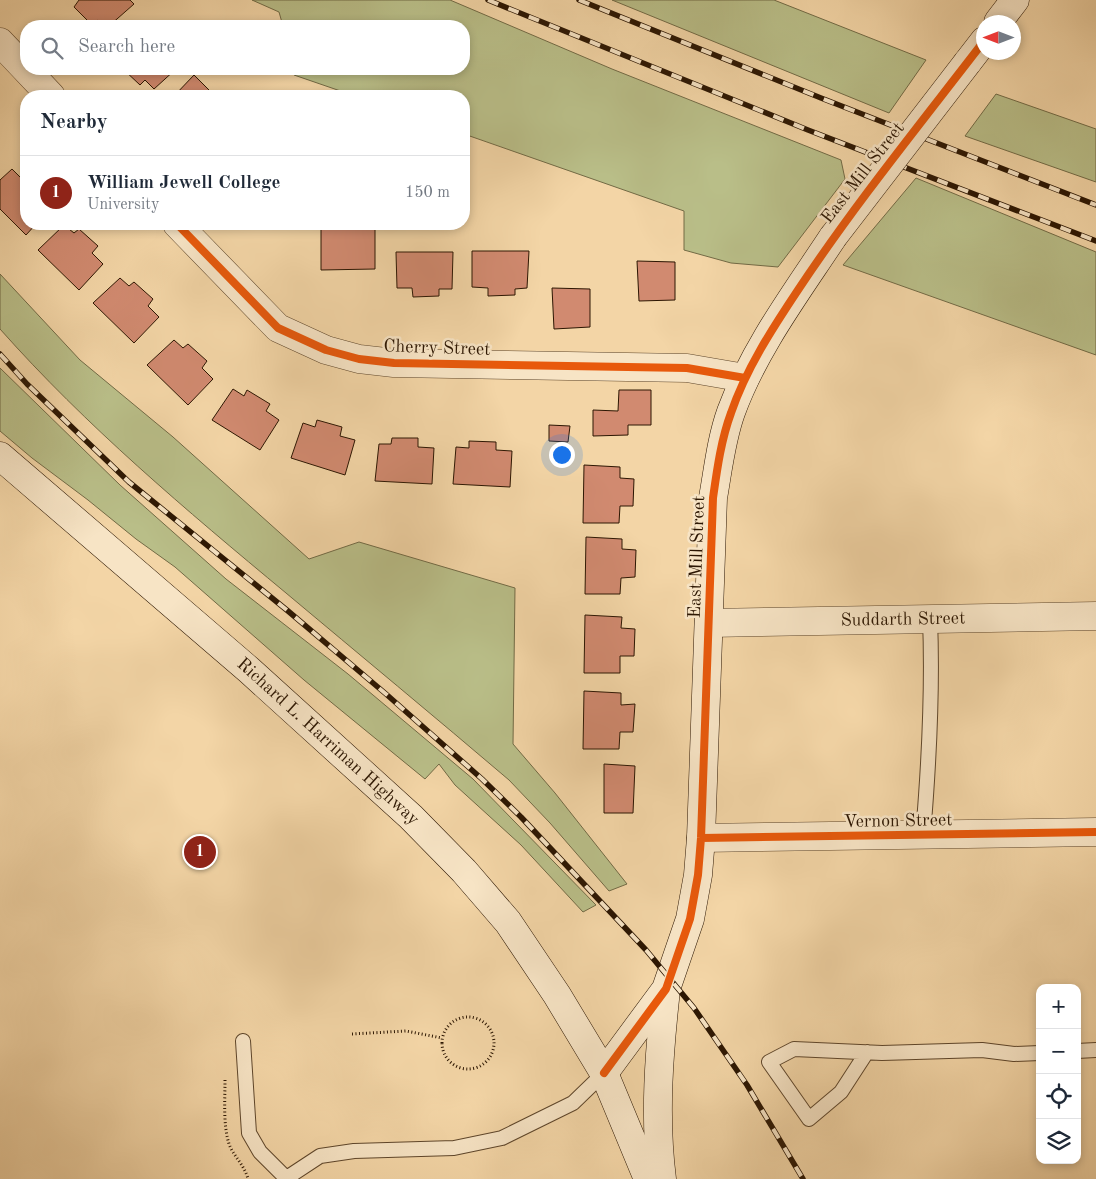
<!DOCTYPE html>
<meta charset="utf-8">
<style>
:root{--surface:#fff;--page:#f2f2f3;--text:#1f2937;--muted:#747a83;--line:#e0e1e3;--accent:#8f2418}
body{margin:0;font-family:"Old Standard TT",serif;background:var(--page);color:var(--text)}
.controls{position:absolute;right:15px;bottom:15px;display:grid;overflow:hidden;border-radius:10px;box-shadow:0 2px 8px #0003}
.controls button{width:45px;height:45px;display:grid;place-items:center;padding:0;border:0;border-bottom:1px solid var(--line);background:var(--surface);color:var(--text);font:25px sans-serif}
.compass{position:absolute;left:976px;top:15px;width:45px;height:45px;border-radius:50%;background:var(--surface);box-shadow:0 2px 8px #0003;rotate:270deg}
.you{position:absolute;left:561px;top:454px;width:18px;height:18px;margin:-12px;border:4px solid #fff;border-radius:50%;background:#1a73e8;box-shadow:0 0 0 8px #1a73e833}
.badge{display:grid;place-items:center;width:32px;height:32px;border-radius:50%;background:var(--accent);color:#fff;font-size:16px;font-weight:700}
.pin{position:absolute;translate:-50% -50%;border:2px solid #fff;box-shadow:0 1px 5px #0006}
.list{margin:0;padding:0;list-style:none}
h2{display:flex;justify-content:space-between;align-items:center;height:65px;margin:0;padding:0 20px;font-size:21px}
h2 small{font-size:16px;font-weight:400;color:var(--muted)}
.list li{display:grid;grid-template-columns:32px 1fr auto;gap:15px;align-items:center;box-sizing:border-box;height:75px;padding:0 20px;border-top:1px solid var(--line)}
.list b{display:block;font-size:19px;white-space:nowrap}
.list p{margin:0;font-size:16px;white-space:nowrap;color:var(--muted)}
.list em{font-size:16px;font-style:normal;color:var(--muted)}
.icon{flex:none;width:28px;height:28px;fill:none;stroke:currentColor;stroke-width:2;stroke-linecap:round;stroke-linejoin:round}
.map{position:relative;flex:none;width:1096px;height:1179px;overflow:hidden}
.search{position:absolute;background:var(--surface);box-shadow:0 2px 8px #0003;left:20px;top:20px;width:450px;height:55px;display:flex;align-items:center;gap:12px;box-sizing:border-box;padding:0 18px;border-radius:20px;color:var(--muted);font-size:19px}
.panel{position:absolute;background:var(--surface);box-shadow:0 2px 8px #0003;left:20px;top:90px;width:450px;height:140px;border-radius:20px}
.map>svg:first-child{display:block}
</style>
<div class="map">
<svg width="1096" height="1179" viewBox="0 0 1096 1179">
<rect width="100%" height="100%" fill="#f3d5a6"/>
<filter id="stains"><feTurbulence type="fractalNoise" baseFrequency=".004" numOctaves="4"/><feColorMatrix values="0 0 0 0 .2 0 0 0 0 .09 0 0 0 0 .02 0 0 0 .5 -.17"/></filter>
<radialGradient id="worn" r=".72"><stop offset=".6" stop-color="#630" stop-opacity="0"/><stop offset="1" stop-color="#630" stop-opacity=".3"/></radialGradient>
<path fill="#b9be88" stroke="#726a45" d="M252 0H450L612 69 841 160 845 179 778 267 731 263 684 250V211L464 134V96H355L294 75 292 69H464V26H283L279 12Z
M612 0H774L926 60 889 113Z
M996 94 1096 129V182L965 136Z
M916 178 1096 252V355L843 265Z
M0 274 80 360 173 437 309 559 359 542 515 588 513 744 555 793 627 884 609 891 550 823 509 780C435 717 360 655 286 593 186 510 86 426 0 329Z
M0 368 120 485 226 579 348 674 473 779 596 905 583 912 521 845 455 785 439 764 425 779 304 680 175 567 136 539 88 500 32 458 0 431Z"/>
<path fill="#d18a70" stroke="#2c1602" d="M79 0H130L134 4 109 26H104L97 20 92 25 74 7Z
M123 69H176L154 89 145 80 140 85Z
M194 75 215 96H174Z
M12 169 21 178 26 173V224H36L26 235 0 209V180Z
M64 225 74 233 79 229 98 246 92 253 103 264 79 290 38 250Z
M321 227 375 229V269L321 270Z
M472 251H529L527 288 515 289V295L488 296V288L472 287Z
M396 252H453L452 289H439V296L413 297 412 288H397Z
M637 261 675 262V300L639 301Z
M120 278 129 286 134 282 153 299 148 306 159 317 134 343 93 303Z
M552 288 590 289V327L554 329Z
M174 340 183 348 188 344 207 361 202 368 213 379 188 405 147 365Z
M233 389 244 396 247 390 270 404 266 411 279 420 260 450 212 420Z
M619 390H651V425H628V435L593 436V410L618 411Z
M317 420 342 427 340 436 355 440 345 475 291 458 303 423 315 427Z
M549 425 570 426 568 442 549 441Z
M392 438H418V447L434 448 432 484 375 481 379 444H391Z
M469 441 496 442V450L512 451 510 487 453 484 456 447 469 448Z
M584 465 620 467V478L634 479 633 506H620L619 523H583Z
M586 537 622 539V549L636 550 635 577 621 578 620 594H585Z
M585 615 622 617 621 628 635 629 634 656H620V673H584Z
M584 691 621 693V705L635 704 633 732H620L619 749H583Z
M604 764 635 766 633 813H604Z"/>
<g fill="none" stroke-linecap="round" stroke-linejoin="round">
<defs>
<path id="lane" d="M923 835C929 763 933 692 930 619
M243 1041 249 1133 260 1152 286 1178
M1077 1051 1096 1050
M867 1052 841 1092 809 1119 769 1062 794 1049 882 1053 982 1050 1014 1054 1040 1053
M285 1179 320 1156 354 1151 454 1148 502 1138 573 1103 604 1073"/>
<g id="street">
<path d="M0 42 51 96"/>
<path d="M177 224 278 328 326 350 359 359 394 363 687 368 745 378"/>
<path id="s1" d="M709 623 1096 616"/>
<path d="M701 838 1096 832"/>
</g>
<g id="secondary">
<path d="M998 22 1015 0"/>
<path d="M967 63 984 41"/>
<path id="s2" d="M0 456 249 670 411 817 464 871 508 922 557 995 604 1073 648 1179"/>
<path d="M604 1073 666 989 690 919 698 875 701 838 713 498C718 470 721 440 731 412 754 349 796 293 833 237"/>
<path d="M662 1179C654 1116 659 1053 666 990"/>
</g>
</defs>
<use href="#lane" stroke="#5e462b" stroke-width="16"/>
<use href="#street" stroke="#5e462b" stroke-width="29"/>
<use href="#secondary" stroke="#2c1602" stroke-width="29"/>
<path stroke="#2c1602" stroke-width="3" stroke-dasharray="1 2.5" stroke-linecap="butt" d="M442 1043a26 26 0 1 1 52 0a26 26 0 1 1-52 0Z
M352 1034 406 1031 442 1038
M225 1080C225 1101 223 1124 229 1144 234 1157 245 1166 248 1179"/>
<use href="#lane" stroke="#f7e4c5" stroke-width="14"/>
<use href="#street" stroke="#f7e4c5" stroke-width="28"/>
<use href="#secondary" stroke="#f7e4c5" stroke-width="28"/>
<defs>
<path id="rail" d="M488 0 808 130 1096 241
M579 0 821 98 1096 205
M0 354 27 384 129 482 288 611 386 694 482 779 521 817 646 950 694 1008 747 1085 803 1179"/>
</defs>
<use href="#rail" stroke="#2c1602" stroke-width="5.5"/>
<use href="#rail" stroke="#f7e4c5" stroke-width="4" stroke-dasharray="11" stroke-linecap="butt"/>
<defs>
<path id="secondary-bridge" d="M833 237 967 63"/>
</defs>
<use href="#secondary-bridge" stroke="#2c1602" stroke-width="29" stroke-linecap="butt"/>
<use href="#secondary-bridge" stroke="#f7e4c5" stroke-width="28"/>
<defs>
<path id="cycleway" d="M177 224 278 328 326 350 359 359 394 363 687 368 745 378
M701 838 1096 832
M604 1073 666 989 690 919 698 875 701 838 713 498C717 470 721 440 731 413 746 369 772 329 798 290 855 204 921 123 984 41"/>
</defs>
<use href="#cycleway" stroke="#f7e4c5" stroke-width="11"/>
<use href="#cycleway" stroke="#e8590c" stroke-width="8"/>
</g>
<g text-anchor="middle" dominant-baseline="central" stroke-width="5" stroke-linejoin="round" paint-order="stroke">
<g font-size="18" fill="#2c1602" stroke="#f7e4c5">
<text transform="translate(863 173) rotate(-52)">East Mill Street</text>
<text transform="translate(437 348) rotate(2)">Cherry Street</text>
<text transform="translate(697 557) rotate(-88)">East Mill Street</text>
<text stroke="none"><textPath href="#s1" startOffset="194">Suddarth Street</textPath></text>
<text stroke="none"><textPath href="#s2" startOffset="435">Richard L. Harriman Highway</textPath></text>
<text transform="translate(898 821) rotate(-1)">Vernon Street</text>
</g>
</g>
<rect width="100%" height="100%" filter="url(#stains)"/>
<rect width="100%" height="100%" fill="url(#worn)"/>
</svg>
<div class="controls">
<button>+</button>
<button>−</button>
<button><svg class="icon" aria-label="locate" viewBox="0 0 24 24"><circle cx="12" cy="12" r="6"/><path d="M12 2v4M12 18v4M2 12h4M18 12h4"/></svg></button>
<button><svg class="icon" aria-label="layers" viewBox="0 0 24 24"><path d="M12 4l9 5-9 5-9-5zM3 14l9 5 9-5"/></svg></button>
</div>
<svg class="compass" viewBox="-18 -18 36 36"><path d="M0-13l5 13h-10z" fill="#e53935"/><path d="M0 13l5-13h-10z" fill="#747a83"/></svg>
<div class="you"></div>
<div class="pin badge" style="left:200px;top:852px">1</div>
<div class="search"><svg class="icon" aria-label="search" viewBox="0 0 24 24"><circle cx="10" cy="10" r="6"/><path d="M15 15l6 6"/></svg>Search here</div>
<section class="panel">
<h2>Nearby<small></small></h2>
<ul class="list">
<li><span class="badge">1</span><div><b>William Jewell College</b><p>University</p></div><em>150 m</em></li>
</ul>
</section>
</div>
